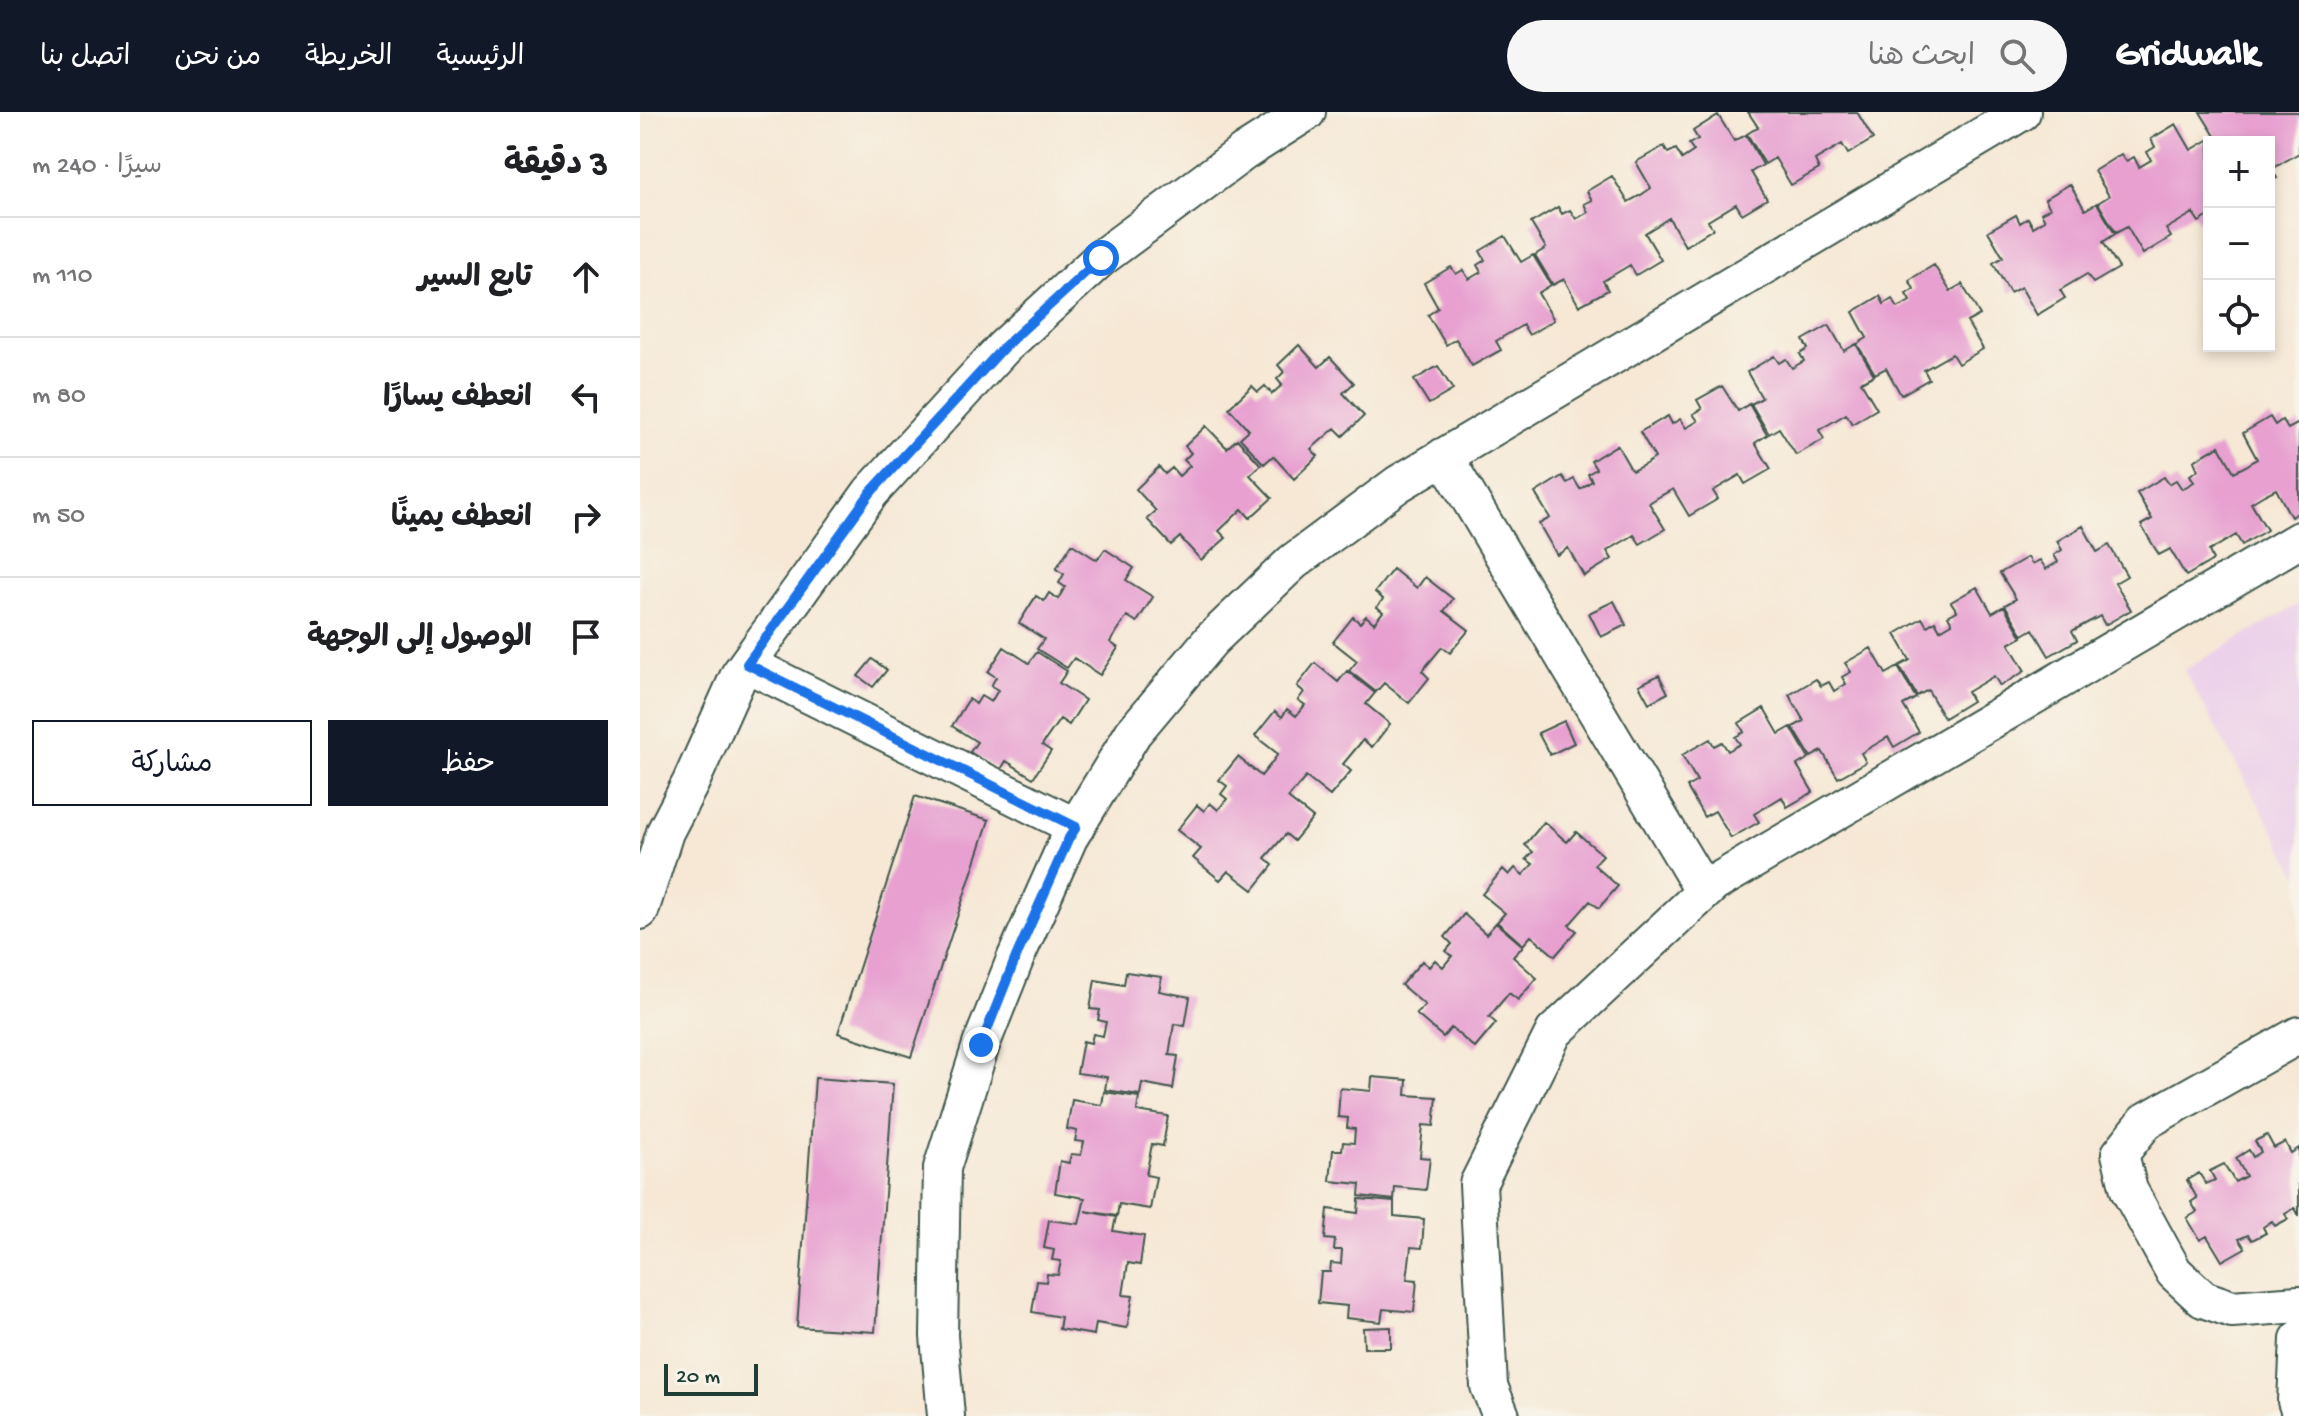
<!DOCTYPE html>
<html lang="ar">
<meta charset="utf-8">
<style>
:root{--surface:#fff;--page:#f6f6f6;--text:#202124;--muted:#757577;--line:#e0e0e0;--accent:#111827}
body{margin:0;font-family:"Gochi Hand","Playpen Sans Arabic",sans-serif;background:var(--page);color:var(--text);direction:rtl}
.controls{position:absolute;right:24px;top:24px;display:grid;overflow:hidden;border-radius:0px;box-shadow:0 4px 12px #0003}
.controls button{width:72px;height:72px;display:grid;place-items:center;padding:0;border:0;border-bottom:2px solid var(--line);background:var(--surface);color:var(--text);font:40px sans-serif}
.scale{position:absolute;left:24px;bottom:20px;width:94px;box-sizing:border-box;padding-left:8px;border:4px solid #1f3d34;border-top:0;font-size:22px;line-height:28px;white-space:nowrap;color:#1f3d34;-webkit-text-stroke:6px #f7f3e8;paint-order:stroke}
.stop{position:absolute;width:24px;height:24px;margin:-18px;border:6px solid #1a73e8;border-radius:50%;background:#fff}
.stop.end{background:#1a73e8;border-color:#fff;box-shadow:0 2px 8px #0008}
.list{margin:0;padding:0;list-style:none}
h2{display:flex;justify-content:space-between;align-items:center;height:104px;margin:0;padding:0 32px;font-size:34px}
h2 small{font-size:26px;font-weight:400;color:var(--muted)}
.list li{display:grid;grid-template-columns:52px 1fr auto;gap:24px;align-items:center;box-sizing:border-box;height:120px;padding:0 32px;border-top:2px solid var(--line)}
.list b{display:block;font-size:30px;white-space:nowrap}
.list em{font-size:26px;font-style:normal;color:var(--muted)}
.actions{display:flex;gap:16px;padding:24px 32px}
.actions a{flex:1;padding:18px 0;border:2px solid var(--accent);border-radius:0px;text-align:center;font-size:28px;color:var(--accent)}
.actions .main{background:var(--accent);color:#fff}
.icon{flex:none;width:44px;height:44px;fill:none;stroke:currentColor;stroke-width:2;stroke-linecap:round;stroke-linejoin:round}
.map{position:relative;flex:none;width:1659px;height:1304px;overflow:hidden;direction:ltr}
header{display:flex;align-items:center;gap:48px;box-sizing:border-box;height:112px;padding:0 40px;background:var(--accent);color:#fff}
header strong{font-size:38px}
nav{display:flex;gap:44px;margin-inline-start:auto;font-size:28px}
.search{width:560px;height:72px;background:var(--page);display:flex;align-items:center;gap:20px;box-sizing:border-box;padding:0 28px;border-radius:44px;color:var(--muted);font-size:30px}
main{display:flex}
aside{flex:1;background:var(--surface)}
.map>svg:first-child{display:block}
</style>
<header>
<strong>Gridwalk</strong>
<div class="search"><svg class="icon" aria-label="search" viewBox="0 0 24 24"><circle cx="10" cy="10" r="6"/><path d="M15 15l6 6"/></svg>ابحث هنا</div>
<nav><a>الرئيسية</a><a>الخريطة</a><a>من نحن</a><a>اتصل بنا</a></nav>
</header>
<main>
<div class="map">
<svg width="1659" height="1304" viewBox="0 0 1659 1304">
<rect width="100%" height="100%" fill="#f7f3e8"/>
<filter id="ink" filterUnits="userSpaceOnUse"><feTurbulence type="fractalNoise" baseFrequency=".0125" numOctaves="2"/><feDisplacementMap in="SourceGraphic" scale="16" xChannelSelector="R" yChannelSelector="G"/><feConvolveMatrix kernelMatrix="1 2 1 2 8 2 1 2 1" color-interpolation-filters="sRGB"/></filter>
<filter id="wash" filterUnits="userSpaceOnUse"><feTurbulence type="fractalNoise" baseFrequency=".006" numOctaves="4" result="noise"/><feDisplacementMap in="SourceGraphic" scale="32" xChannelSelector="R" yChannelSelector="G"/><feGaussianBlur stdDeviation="1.8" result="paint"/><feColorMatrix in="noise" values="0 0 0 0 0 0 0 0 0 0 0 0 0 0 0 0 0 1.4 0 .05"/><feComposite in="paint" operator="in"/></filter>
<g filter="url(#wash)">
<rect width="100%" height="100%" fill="#f6e8d5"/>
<path fill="#ecd1ea" d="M1659 492V765L1544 558Z"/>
<g id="blocks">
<path fill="#e7a0d0" d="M1108 0H1217L1233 27 1208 42 1202 32 1175 48 1179 57 1151 73 1135 46 1125 52 1107 22 1118 15Z
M1560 0H1659V41L1632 57 1637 66 1629 70V30H1569V104L1559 110 1553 101 1526 117 1531 125 1503 142 1487 115 1476 121 1458 91 1469 84 1454 59 1481 42 1486 49 1494 45 1499 55 1511 48 1507 40 1515 35 1511 27 1536 12 1551 38 1575 24Z
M1078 3 1094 29 1106 23 1123 53 1111 60 1127 87 1102 102 1096 92 1068 109 1073 117 1045 134 1029 106 1018 113 1005 121 1021 148 996 163 990 153 963 169 968 178 939 194 924 167 913 173 895 143 906 136 891 111 918 95 922 102 930 98 936 107 948 100 944 92 952 88 947 79 972 64 988 90 1001 83 1011 76 996 50 1024 34 1028 41 1036 37 1042 47 1054 39 1049 32 1058 27 1053 19Z
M1430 72 1445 98 1457 91 1475 122 1463 130 1479 156 1453 171 1447 162 1420 178 1425 186 1397 203 1381 175 1370 181 1353 151 1363 145 1348 119 1376 103 1380 111 1388 106 1393 115 1405 108 1401 101 1410 96 1405 87Z
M865 124 881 150 893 143 911 173 898 181 914 208 889 223 883 213 856 229 861 238 832 254 816 227 806 233 788 203 798 196 784 171 811 155 816 162 823 158 829 167 841 160 837 153 845 148 840 139Z
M1294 153 1310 179 1322 172 1340 203 1327 210 1343 237 1318 252 1312 242 1284 258 1289 267 1261 283 1246 256 1235 262 1217 232 1227 226 1213 200 1240 184 1244 192 1252 187 1258 196 1270 189 1266 182 1274 177 1269 168Z
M1189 213 1204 239 1216 232 1234 263 1221 270 1237 297 1212 312 1206 302 1179 318 1184 327 1156 343 1139 316 1129 322 1111 292 1122 286 1107 260 1134 244 1139 251 1146 247 1152 256 1164 249 1160 242 1168 237 1163 228Z
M659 233 679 255 690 245 714 271 703 281 724 304 703 324 695 316 671 337 678 344 654 367 633 344 624 352 600 326 609 318 589 296 612 274 618 280 625 274 632 282 642 273 637 267 644 260 638 253Z
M798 254 813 278 789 292 774 268Z
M1082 274 1098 299 1109 292 1127 323 1115 331 1131 357 1105 372 1100 363 1073 379 1078 387 1049 404 1033 377 1022 383 1009 391 1025 417 1000 432 994 423 967 439 972 447 944 464 928 436 917 443 899 412 910 406 895 381 922 364 927 371 934 367 940 377 952 369 948 362 956 357 951 349 977 333 992 359 1004 353 1015 346 1000 320 1028 304 1032 312 1040 307 1046 316 1058 309 1053 302 1062 297 1057 288Z
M1630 305 1635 313 1642 308 1648 317 1659 311V400L1651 405 1636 377 1624 383 1611 391 1627 418 1602 433 1596 423 1569 439 1573 448 1546 464 1530 437 1519 443 1501 413 1512 407 1497 381 1524 365 1529 372 1536 368 1542 377 1554 370 1550 363 1558 358 1554 349 1579 334 1594 360 1606 354 1617 347 1603 321Z
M566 314 587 336 597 327 621 353 610 363 632 386 610 406 602 397 579 419 586 426 561 448 540 425 531 433 507 407 516 399 496 377 519 355 525 362 532 356 539 364 550 354 544 348 551 341 545 334Z
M1443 414 1457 440 1469 433 1487 464 1475 471 1491 498 1465 513 1460 504 1432 519 1437 528 1409 544 1393 517 1383 523 1365 493 1376 487 1360 461 1388 445 1392 452 1400 448 1406 457 1418 450 1414 443 1422 438 1417 429Z
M432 432 457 448 465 437 494 456 486 468 513 485 497 510 487 504 470 530 478 536 460 563 434 546 427 556 397 537 404 527 379 511 396 484 404 489 409 481 418 487 425 475 419 471 424 462 416 457Z
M753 457 777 476 785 465 813 487 804 499 829 518 810 541 802 535 782 559 789 566 769 591 744 571 736 580 709 559 717 549 693 530 713 505 720 511 726 504 734 511 743 500 737 495 743 487 735 480Z
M1337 475 1352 501 1364 494 1382 525 1369 532 1385 559 1360 574 1354 564 1327 580 1332 589 1304 606 1288 578 1277 584 1259 554 1270 548 1255 522 1282 506 1287 514 1295 509 1300 518 1312 511 1308 504 1317 499 1311 490Z
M974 489 986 513 961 525 949 501Z
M364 535 389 551 397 540 427 559 419 571 445 588 429 613 420 607 402 633 411 639 393 666 366 649 360 659 330 640 337 630 312 614 329 587 336 592 341 584 351 590 358 578 351 574 356 565 348 560Z
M1231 536 1246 562 1258 555 1276 586 1263 593 1279 620 1254 635 1248 625 1221 641 1226 650 1198 666 1182 639 1171 645 1153 615 1164 609 1149 583 1176 567 1181 574 1189 570 1194 579 1206 572 1202 565 1211 560 1205 551Z
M232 547 247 558 233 575 218 564Z
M675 551 698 570 707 559 735 581 726 592 750 612 732 635 723 628 703 652 711 659 690 684 666 665 658 674 648 686 673 706 654 729 646 722 625 746 633 753 613 778 588 759 580 768 553 746 561 737 537 718 557 693 564 699 570 691 578 698 587 687 581 682 587 674 579 668 598 645 621 664 630 653 638 642 615 624 635 599 642 605 647 597 656 604 665 593 658 588 664 580 657 574Z
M1019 563 1028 581 1009 591 999 573Z
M1124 596 1139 622 1151 615 1169 646 1157 653 1173 680 1147 695 1142 685 1114 702 1119 710 1091 726 1075 699 1064 705 1047 675 1057 669 1042 643 1070 627 1074 634 1082 630 1088 639 1100 632 1095 625 1104 620 1099 611Z
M924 609 934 631 910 643 898 621Z
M275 684 349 708 271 945 198 921Z
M904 710 927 730 936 720 963 743 954 753 978 774 959 796 950 789 929 813 937 819 915 844 891 824 883 833 857 810 865 801 842 782 863 757 869 763 875 756 883 763 893 752 886 747 893 740 885 733Z
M824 802 846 822 856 811 883 834 873 845 897 866 878 888 869 881 849 905 856 911 835 936 811 916 803 925 776 902 785 893 761 873 782 849 789 855 795 848 803 855 812 844 806 839 812 832 805 825Z
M486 860 522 865 519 879 550 885 545 914 534 912 529 943 538 944 533 977 502 971 500 983 465 978 467 965 437 961 443 929 451 931 453 922 463 924 466 910 458 908 460 898 450 897 455 868 484 873Z
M732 965 767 968 766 983 797 985 794 1014 783 1013 780 1045 790 1046 786 1078 755 1075 754 1088 719 1084 720 1072 690 1069 693 1038H702L703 1030 714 1031 715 1017 707 1016 708 1006 698 1005 700 976 731 979Z
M175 966 253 972 235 1220 157 1215Z
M464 980 499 985 497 999 528 1004 523 1034 512 1032 506 1063 516 1065 510 1097 479 1092 477 1104 445 1099 476 1105 473 1119 504 1124 500 1153 488 1151 483 1183 493 1184 487 1216 456 1211 454 1223 419 1217 421 1205 392 1200 397 1169 406 1170 407 1162 418 1163 421 1149 412 1148 414 1138 404 1136 409 1108 439 1112 445 1086 415 1081 420 1049 429 1051 431 1042 441 1043 444 1030 435 1029 437 1019 427 1017 432 988 462 993Z
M1627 1023 1634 1036 1645 1030 1651 1041 1659 1036V1104L1655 1096 1645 1102 1648 1107 1635 1114 1632 1109 1623 1115 1626 1121 1612 1128 1608 1123 1599 1127 1605 1136 1582 1149 1567 1124 1560 1128 1547 1106 1557 1100 1551 1090 1557 1086 1547 1068 1559 1061 1566 1072 1575 1068 1570 1059 1584 1052 1595 1070 1606 1064 1596 1046 1609 1038 1613 1045 1621 1040 1615 1029Z
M719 1087 754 1090V1104L784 1107 782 1136 771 1135 767 1167 777 1168 774 1200 743 1197 741 1210 706 1206 707 1194 678 1191 681 1160H690L691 1151 701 1152 702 1138H694L695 1128 685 1127 688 1097 718 1101Z
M751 1215V1236H724L723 1216Z"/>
</g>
</g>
<g filter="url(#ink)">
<use href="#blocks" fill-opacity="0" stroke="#3f574c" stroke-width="2"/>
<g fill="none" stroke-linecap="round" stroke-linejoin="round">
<defs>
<path id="minor" d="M804 344 1064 780
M107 552 436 715
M0 799 25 720 51 670 99 563 231 380 363 236 461 146 604 40 667 0
M1659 923 1506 1009 1480 1042 1489 1078 1534 1160 1563 1187 1592 1197 1659 1192
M1659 1227 1656 1289 1659 1298
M306 1304 299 1224 302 1056 341 933 376 845 429 726 493 621 571 528 653 450 758 372 1382 0
M861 1304 849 1274 838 1072 914 920 1073 772 1659 428"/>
</defs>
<use href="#minor" stroke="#3f574c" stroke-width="40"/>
<use href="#minor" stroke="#fff" stroke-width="36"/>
</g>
</g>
<g fill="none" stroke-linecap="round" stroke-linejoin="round" filter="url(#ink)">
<path stroke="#1a73e8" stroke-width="10" d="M341 933 376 845 429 726 436 715 107 552 231 380 363 236 461 146"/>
</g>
</svg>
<div class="controls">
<button>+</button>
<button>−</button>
<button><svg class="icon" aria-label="locate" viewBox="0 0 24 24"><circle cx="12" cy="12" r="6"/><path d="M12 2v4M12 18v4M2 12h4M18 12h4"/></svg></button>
</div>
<div class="scale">20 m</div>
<div class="stop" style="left:461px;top:146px"></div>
<div class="stop end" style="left:341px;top:933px"></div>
</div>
<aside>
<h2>3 دقيقة<small>سيرًا · 240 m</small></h2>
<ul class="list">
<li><svg class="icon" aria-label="ahead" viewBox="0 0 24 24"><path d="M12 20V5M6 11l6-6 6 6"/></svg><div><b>تابع السير</b></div><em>110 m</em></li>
<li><svg class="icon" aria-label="left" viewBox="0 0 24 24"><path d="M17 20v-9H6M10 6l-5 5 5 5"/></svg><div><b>انعطف يسارًا</b></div><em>80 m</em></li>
<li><svg class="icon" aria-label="right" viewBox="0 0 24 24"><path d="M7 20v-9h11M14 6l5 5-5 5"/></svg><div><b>انعطف يمينًا</b></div><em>50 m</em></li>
<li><svg class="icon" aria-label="arrive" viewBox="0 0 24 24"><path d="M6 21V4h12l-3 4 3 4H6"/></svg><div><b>الوصول إلى الوجهة</b></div></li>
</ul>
<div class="actions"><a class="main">حفظ</a><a>مشاركة</a></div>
</aside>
</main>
